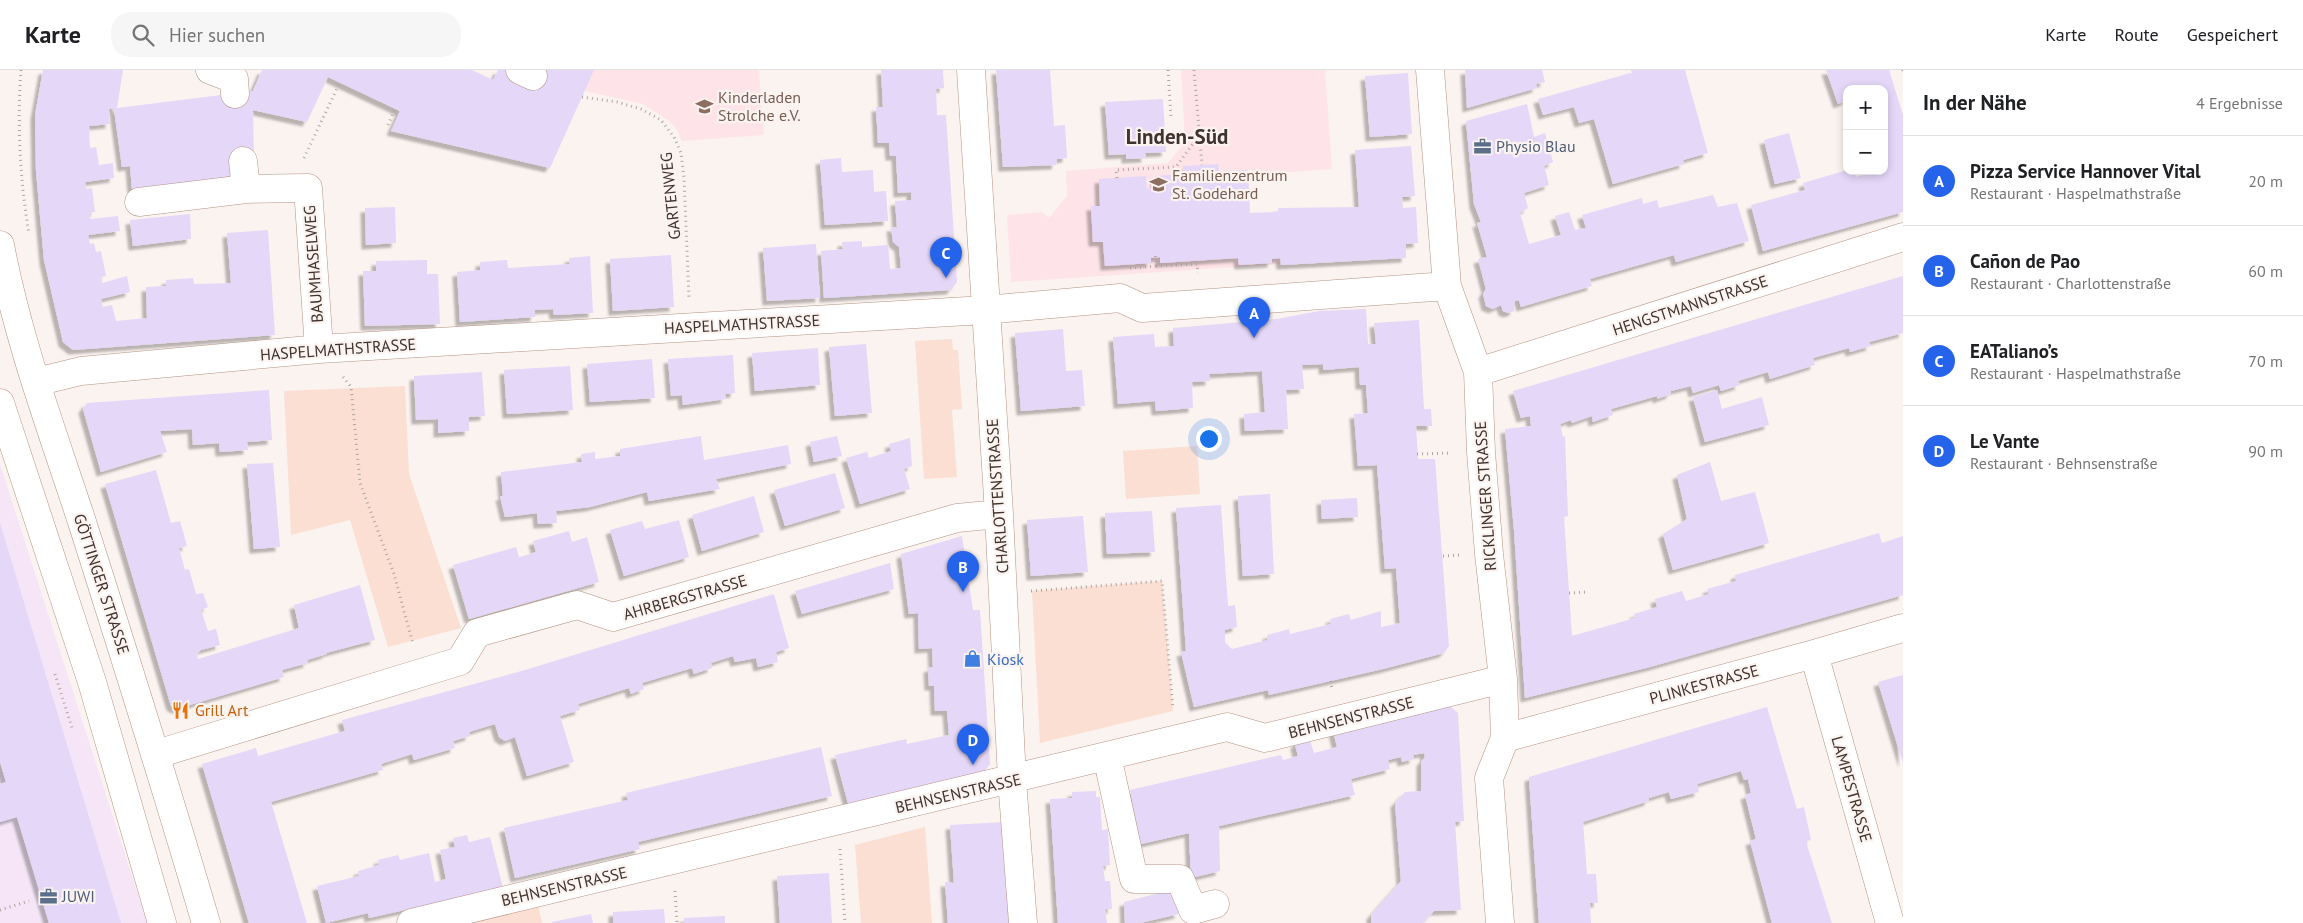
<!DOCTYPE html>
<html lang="de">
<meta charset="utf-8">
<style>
:root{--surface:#fff;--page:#f6f6f6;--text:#202124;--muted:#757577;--line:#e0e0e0;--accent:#2563eb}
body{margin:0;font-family:"PT Sans",sans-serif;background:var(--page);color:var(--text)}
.controls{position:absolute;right:15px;top:15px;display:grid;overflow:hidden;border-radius:10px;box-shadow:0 2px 8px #0003}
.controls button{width:45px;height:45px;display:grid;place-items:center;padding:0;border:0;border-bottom:1px solid var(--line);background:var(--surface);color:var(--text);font:25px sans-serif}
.you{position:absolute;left:1208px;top:368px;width:18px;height:18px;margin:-12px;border:4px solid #fff;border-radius:50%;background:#1a73e8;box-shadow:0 0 0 8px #1a73e833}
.badge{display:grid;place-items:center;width:32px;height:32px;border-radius:50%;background:var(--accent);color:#fff;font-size:16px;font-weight:700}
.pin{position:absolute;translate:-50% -41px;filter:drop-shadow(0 1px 2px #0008)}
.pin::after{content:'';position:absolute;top:26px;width:18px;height:15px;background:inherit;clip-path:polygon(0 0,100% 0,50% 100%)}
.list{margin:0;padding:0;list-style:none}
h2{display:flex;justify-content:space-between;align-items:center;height:65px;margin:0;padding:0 20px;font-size:21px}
h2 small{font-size:16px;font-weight:400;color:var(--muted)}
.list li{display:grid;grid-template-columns:32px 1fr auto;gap:15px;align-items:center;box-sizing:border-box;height:90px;padding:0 20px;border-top:1px solid var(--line)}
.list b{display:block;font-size:19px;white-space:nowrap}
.list p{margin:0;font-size:16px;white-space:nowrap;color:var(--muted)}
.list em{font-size:16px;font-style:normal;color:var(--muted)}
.icon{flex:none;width:28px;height:28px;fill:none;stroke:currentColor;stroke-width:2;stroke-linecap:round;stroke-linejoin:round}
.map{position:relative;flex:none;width:1903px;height:853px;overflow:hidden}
header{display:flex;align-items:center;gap:30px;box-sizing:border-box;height:70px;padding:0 25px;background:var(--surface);border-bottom:1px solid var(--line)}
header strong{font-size:24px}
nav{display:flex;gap:28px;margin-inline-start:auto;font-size:18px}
.search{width:350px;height:45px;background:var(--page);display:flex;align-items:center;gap:12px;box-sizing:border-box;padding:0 18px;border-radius:20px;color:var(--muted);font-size:19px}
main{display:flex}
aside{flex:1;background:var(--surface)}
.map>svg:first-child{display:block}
</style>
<header>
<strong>Karte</strong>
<div class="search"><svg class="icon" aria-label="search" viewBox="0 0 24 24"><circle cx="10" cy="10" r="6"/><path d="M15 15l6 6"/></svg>Hier suchen</div>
<nav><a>Karte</a><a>Route</a><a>Gespeichert</a></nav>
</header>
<main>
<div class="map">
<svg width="1903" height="853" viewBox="0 0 1903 853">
<defs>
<filter id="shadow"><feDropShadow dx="-4.5" dy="4.5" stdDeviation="1" flood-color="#0004"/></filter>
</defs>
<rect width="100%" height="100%" fill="#fbf3f0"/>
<path fill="#f5e5f7" d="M0 394 147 853H0Z"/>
<path fill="#fee3e8" d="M537 0H759L764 65 682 71 677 60 669 51 643 34 585 21Z
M1181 0H1325L1332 99 1276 103 1248 100 1250 143 1278 142 1281 194 1011 212 1007 145 1042 142 1049 148 1067 126 1066 101 1168 93 1185 72Z"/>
<path fill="#fadfd2" d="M952 269 953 280H958L962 339 952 340 957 407 924 409 915 271Z
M405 316 409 404 461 558 388 577 350 450 291 465 284 321Z
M1197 376 1200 424 1126 429 1123 381Z
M1162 511 1173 641 1040 673 1032 521Z
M925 757 932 853H861L855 775Z
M538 835 542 853H466Z"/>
<path fill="#e5d7f8" filter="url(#shadow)" d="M43 0H123L117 38 253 21 262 0H472L493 10 498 0H505L530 12 535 0H594L550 98 391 61 400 41 328 7 307 52 253 40 254 90 231 108 132 119 130 96 122 97 114 39H109L110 54 89 56 90 78 96 77 99 95 113 93 114 108 85 112 86 119 92 118 95 142 89 143 90 149 118 146 120 161 88 165 90 174 94 173 96 182 101 181 106 206 101 207 102 213 127 206 130 222 101 229 103 237 112 235 116 251 147 248 146 217 166 216V210L193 208 194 214 231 213 227 163 268 160 275 265 73 280 63 272 44 190 36 101 35 45Z
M881 0H943L944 18 936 19 937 45H946L957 212 951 220 824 228 821 181 843 179 842 172 862 171V177L888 175 890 199 901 198 899 177 893 172 891 157H897L895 131 911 130V122L898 123 896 86H890L889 73H878L876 37H883Z
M996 0H1050L1054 56 1065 55 1067 88 1057 89 1056 95 1003 97Z
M1465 0H1542L1545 12 1536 14 1537 18 1467 38Z
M1631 0H1685L1708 83 1683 90 1684 94 1613 114 1594 49 1579 53 1574 37 1543 45 1538 29 1627 4 1632 3Z
M1826 0H1889L1903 45V142L1763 181 1751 135 1805 120 1803 113 1847 100 1854 101 1856 107 1873 101H1884V19H1847V30L1838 34Z
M1408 3 1412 64 1370 67 1365 6Z
M1163 29 1166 82 1145 83 1146 88 1126 89V84L1109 85 1105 32Z
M1527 34 1534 67 1545 63 1553 92 1544 96 1549 115 1524 123 1528 138 1520 143 1529 174 1561 165 1555 146 1569 142 1575 160 1586 158 1582 145 1642 128 1643 134 1657 130 1659 138 1713 125 1718 137 1737 133 1749 171 1676 192 1674 185 1590 209 1592 216 1521 237 1519 230 1515 231 1514 241 1508 243 1503 241 1501 235 1493 239 1486 236 1483 224 1486 219 1478 189 1487 187 1477 153 1481 152 1474 134 1466 51Z
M1789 63 1801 108 1775 114 1764 70Z
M1411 76 1415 126 1402 127 1403 138 1416 137 1418 173 1406 174V188L1281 195 1280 188 1272 189V193L1239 195 1238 188 1160 193V187L1151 188V193L1105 196 1103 172H1093L1091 136H1100L1099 109 1146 106 1147 119 1155 118V106L1183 104V96L1218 94 1219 101 1248 100 1250 143 1278 142V138L1359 137 1355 80Z
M841 88 842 102 873 100 874 122 886 121 888 151 825 155 820 90Z
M395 137 396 173 366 175 365 138Z
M190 144 191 169 133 176 130 150Z
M816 174 820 228 767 231 763 178Z
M671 185 674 237 613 241 610 189Z
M590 186 593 243 554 245 553 239 535 240V247L460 252 457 202 480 200V192L507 190 508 198 570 194 569 188Z
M427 190V204H438L440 254 365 256 363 201H376V191Z
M1903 206V263L1869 272 1871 276 1850 282 1849 278 1813 288 1815 295 1770 309 1768 302 1738 311 1740 315 1721 321 1719 315 1693 323 1691 316 1671 321V324L1657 329V326L1611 339 1613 345 1593 352 1592 346 1572 353 1571 350 1560 354 1563 367 1565 366 1568 446 1564 447 1572 566 1635 548 1634 544 1657 537 1655 529 1682 521 1686 531 1709 524 1707 519 1736 511 1735 505 1879 463 1882 473 1903 466V525L1650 597 1525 628 1514 460 1505 359 1531 356 1530 346 1521 348 1513 321Z
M1366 239 1368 274H1376L1374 253 1419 250 1424 339H1431L1432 356H1416L1418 389H1435L1449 576 1444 583 1383 599 1269 625 1268 620 1194 637 1181 582 1186 581 1176 438 1221 435 1228 536 1235 535 1237 557 1225 560V572L1232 579 1268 570 1267 565 1289 559 1290 564 1331 554 1330 549 1349 544 1351 550 1381 541V557L1400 553 1396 498 1385 499 1377 395 1358 396 1354 344 1368 343 1366 315H1360L1359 297 1323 300V294L1302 295 1304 319 1286 320 1288 359 1245 361 1244 344 1265 342 1262 301 1209 304 1210 311 1192 312 1193 338 1156 341 1155 331 1118 334 1113 267 1154 264 1155 277 1174 276 1173 258 1277 249 1319 241Z
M1063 259 1066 301 1082 300 1085 336 1021 341 1015 263Z
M866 274 872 343 835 346 829 277Z
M818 278 820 315 755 321 752 283Z
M733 285 735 323 725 324 726 329 683 335 682 325 671 326 668 289Z
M652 289 655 328 590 332 587 294Z
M570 296 573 340 507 344 504 300Z
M482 302 485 346 469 347V361L438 363V349L416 350 414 306Z
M269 320 272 370 247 372 248 380 220 382 219 373 193 375 192 359 160 361 167 382 101 402 83 339 87 333Z
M1717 320 1722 339 1762 327 1769 355 1705 372 1693 327Z
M701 366 704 390 788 375 791 394 716 409 720 419 649 431 647 422 590 437 556 441 557 453 538 454 537 443 505 447 500 426H503L501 402 582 392 581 384 595 382V389L620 386V379Z
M837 366 842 386 814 392 810 372Z
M910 368 912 396 904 399 910 419 860 434 846 388 867 382 869 388 891 381 889 374Z
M1710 392 1721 431 1755 422 1769 473 1673 500 1663 464 1687 449 1677 405Z
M273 393 280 477 254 479 247 394Z
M156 400 171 453 180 451 187 476 179 478 185 500 189 499 196 524 203 523 208 537 201 540 208 561 216 559 220 575 201 580 197 584 198 589 299 558 294 535 360 515 375 570 326 583 327 584 307 590 308 593 282 600 284 607 176 639 171 636 105 414Z
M835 403 845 438 785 456 774 420Z
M1270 424 1274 504 1243 506 1238 426Z
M754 426 764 462 702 481 692 445Z
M1357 428 1358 447 1322 449 1321 430Z
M1152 441 1155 482 1107 484 1105 443Z
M1083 446 1088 502 1031 506 1027 450Z
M679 450 689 487 624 506 610 460 642 451 645 459Z
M0 453 121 853H49L17 747 0 752V714L6 712 0 692Z
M569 461 572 472 587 467 599 512 469 549 453 495 516 477 519 487 523 486 536 482 533 471Z
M962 466 973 540H980L990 694 983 703 849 737 835 685 906 669 907 674 949 665 947 641H935L934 616H929L928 598 933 597 932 578 919 579 918 543 909 544 901 484Z
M890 493 894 519 802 544 795 521Z
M774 524 789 578 776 582 778 592 758 597 756 588 735 592 733 586 711 593 712 598 694 604 692 598 642 613 644 619 631 624 629 618 578 634 580 640 560 646 574 692 527 706 515 667 505 671 499 667 495 654 469 662 470 666 453 671 455 678 414 690 412 684 381 694 383 700 271 732 307 853H249L202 694 256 678 258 686 327 666 345 661 342 650 525 600Z
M1903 605V693L1878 612Z
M1447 634 1458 643 1464 751 1455 752 1461 840 1434 841 1423 853H1371V845L1401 811 1395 733 1405 722 1421 721V692L1425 687 1424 683 1413 685 1414 689 1402 692 1401 687 1388 690 1390 699 1351 709 1355 725 1219 756 1220 801 1191 808 1189 763 1141 774 1130 720 1281 685 1283 690 1298 686 1295 675 1298 670 1309 667 1314 683 1337 677 1333 661Z
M1767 637 1797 739 1804 737 1811 770 1807 771V775L1832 853H1772L1750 771 1756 769 1745 725 1751 723 1748 709 1744 710 1741 701 1697 714 1699 722 1671 729 1669 722 1649 728V731L1583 752 1587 804H1596L1598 833H1590L1591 853H1539L1529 707Z
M821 677 832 726 638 772 640 779 515 808 504 758 628 730 626 723Z
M1096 721V727H1100L1102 760 1108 759 1110 795 1103 796 1105 811H1110L1112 839H1105L1107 853H1058L1050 729 1072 728V722Z
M1005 752 1012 853H948L945 812 954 813 950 755Z
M467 765 469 772 490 767 503 818 369 848 368 843 326 853 317 816 359 806 358 801 379 795 378 790 398 785 400 790 429 783 435 812 446 809 440 780 455 777 453 768Z
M829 803 832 853H780L777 806Z
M1175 819 1179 844 1140 853H1125L1124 832Z
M664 839 665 853H613V842Z
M591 844 593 853H552V852Z
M725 846V853H684V848Z"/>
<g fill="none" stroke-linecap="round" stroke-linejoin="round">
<defs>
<path id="minor" d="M210 0 234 9 235 24
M520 0 533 6
M971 0 999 444 1012 710 1023 853
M1430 0 1447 216 1478 302 1481 382 1489 484 1503 609 1505 668 1489 708 1500 853
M243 91 246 119 308 118 319 279
M139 132 246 119
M1478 302 1903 167
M36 312 81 301 319 279 985 240 1120 228 1142 238 1447 216
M1814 584 1890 853
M1505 668 1814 584 1903 558
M157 684 460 591 477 563 577 535 613 547 957 448 999 444
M1107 686 1134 809H1180L1193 840 1215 834
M411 853 1227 657 1265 668 1503 609"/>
<path id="major" d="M0 175C18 271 53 363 83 455 125 587 167 720 206 853
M0 333 92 612 162 853"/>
</defs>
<use href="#minor" stroke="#b39282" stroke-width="29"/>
<use href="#major" stroke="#b39282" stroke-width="29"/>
<path stroke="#b0a6a1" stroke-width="3" stroke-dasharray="1 4" stroke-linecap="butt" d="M21 0C17 55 20 110 29 164
M1168 0 1171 48
M1194 0 1202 95
M1903 0V2
M582 27 617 32 641 39 661 50 674 67 681 83 684 108 689 228
M388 55 395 38
M304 88 340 12
M1117 108 1116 100 1176 97 1200 64
M1156 196 1197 194 1198 203
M1130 198 1156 196 1155 182
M343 307 351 317 360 413 394 504 413 574
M1417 384 1452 383
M1443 486 1460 485
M1031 521 1162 511 1173 639
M1569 523 1587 522
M55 604 72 658
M1331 611 1332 620
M840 779 845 853
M675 821 677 853
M0 840 29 831"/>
<use href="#minor" stroke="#fff" stroke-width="28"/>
<use href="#major" stroke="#fff" stroke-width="28"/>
</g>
<defs>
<symbol id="school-bare" viewBox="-9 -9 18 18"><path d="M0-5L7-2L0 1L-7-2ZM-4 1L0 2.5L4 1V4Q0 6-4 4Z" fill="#8d6e63" stroke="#fbf3f0" stroke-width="2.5" paint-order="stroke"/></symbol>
<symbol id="office-bare" viewBox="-9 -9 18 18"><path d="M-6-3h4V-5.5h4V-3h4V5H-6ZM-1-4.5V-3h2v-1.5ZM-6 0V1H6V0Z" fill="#5c6f8a" stroke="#fbf3f0" stroke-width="2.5" paint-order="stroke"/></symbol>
<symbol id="shop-bare" viewBox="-9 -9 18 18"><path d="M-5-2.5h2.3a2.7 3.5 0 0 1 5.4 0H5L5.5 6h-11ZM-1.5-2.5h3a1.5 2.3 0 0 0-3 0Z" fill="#3f7fe0" stroke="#fbf3f0" stroke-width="2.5" paint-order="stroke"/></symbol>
<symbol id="restaurant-bare" viewBox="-9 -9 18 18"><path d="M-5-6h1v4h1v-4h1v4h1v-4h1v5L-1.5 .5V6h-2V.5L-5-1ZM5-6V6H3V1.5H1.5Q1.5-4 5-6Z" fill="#e8710a" stroke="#fbf3f0" stroke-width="2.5" paint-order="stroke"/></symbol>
</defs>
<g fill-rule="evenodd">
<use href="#school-bare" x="692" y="24" width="25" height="25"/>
<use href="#office-bare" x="1470" y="64" width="25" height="25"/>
<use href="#school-bare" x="1146" y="102" width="25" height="25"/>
<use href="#shop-bare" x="960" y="576" width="25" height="25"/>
<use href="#restaurant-bare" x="168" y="628" width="25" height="25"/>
<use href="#office-bare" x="36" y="814" width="25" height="25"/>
</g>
<g text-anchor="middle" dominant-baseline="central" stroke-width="4.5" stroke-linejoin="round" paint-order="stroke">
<g font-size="16" fill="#785e54" stroke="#fbf3f0" text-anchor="start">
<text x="718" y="27">Kinderladen<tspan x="718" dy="18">Strolche e.V.</tspan></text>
<text x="1172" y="105">Familienzentrum<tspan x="1172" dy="18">St. Godehard</tspan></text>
</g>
<g font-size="16" fill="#4e5e75" stroke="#fbf3f0" text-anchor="start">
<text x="1496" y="76">Physio Blau</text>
<text x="62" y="826">JUWI</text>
</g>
<g font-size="16" fill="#40322c" stroke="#fbf3f0">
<text transform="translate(670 126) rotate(-96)">GARTENWEG</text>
<text transform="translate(313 194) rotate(-94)">BAUMHASELWEG</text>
<text transform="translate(1690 235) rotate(-18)">HENGSTMANNSTRASSE</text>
<text transform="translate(742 254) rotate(-3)">HASPELMATHSTRASSE</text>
<text transform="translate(338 279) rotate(-4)">HASPELMATHSTRASSE</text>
<text transform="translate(997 426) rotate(-94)">CHARLOTTENSTRASSE</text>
<text transform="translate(1485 426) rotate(-94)">RICKLINGER STRASSE</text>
<text transform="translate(102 514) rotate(72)">GÖTTINGER STRASSE</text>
<text transform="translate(685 527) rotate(-16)">AHRBERGSTRASSE</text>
<text transform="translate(1704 614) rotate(-15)">PLINKESTRASSE</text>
<text transform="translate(1351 647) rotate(-14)">BEHNSENSTRASSE</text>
<text transform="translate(1852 719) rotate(74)">LAMPESTRASSE</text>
<text transform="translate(958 723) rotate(-13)">BEHNSENSTRASSE</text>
<text transform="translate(564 816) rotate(-13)">BEHNSENSTRASSE</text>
</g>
<g font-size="16" fill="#366cbe" stroke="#fbf3f0" text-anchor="start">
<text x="987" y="589">Kiosk</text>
</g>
<g font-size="16" fill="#c56008" stroke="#fbf3f0" text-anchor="start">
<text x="195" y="640">Grill Art</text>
</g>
<g font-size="21" font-weight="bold" fill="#40322c" stroke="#fbf3f0">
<text x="1177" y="66">Linden-Süd</text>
</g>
</g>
</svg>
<div class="controls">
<button>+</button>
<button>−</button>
</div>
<div class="you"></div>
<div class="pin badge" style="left:1254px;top:268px">A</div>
<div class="pin badge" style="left:963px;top:522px">B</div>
<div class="pin badge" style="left:946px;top:208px">C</div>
<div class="pin badge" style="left:973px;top:695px">D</div>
</div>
<aside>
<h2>In der Nähe<small>4 Ergebnisse</small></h2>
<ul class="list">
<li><span class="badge">A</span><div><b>Pizza Service Hannover Vital</b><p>Restaurant · Haspelmathstraße</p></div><em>20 m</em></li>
<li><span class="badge">B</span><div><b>Cañon de Pao</b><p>Restaurant · Charlottenstraße</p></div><em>60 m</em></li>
<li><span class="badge">C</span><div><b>EATaliano’s</b><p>Restaurant · Haspelmathstraße</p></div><em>70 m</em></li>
<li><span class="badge">D</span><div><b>Le Vante</b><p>Restaurant · Behnsenstraße</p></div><em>90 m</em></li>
</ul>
</aside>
</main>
